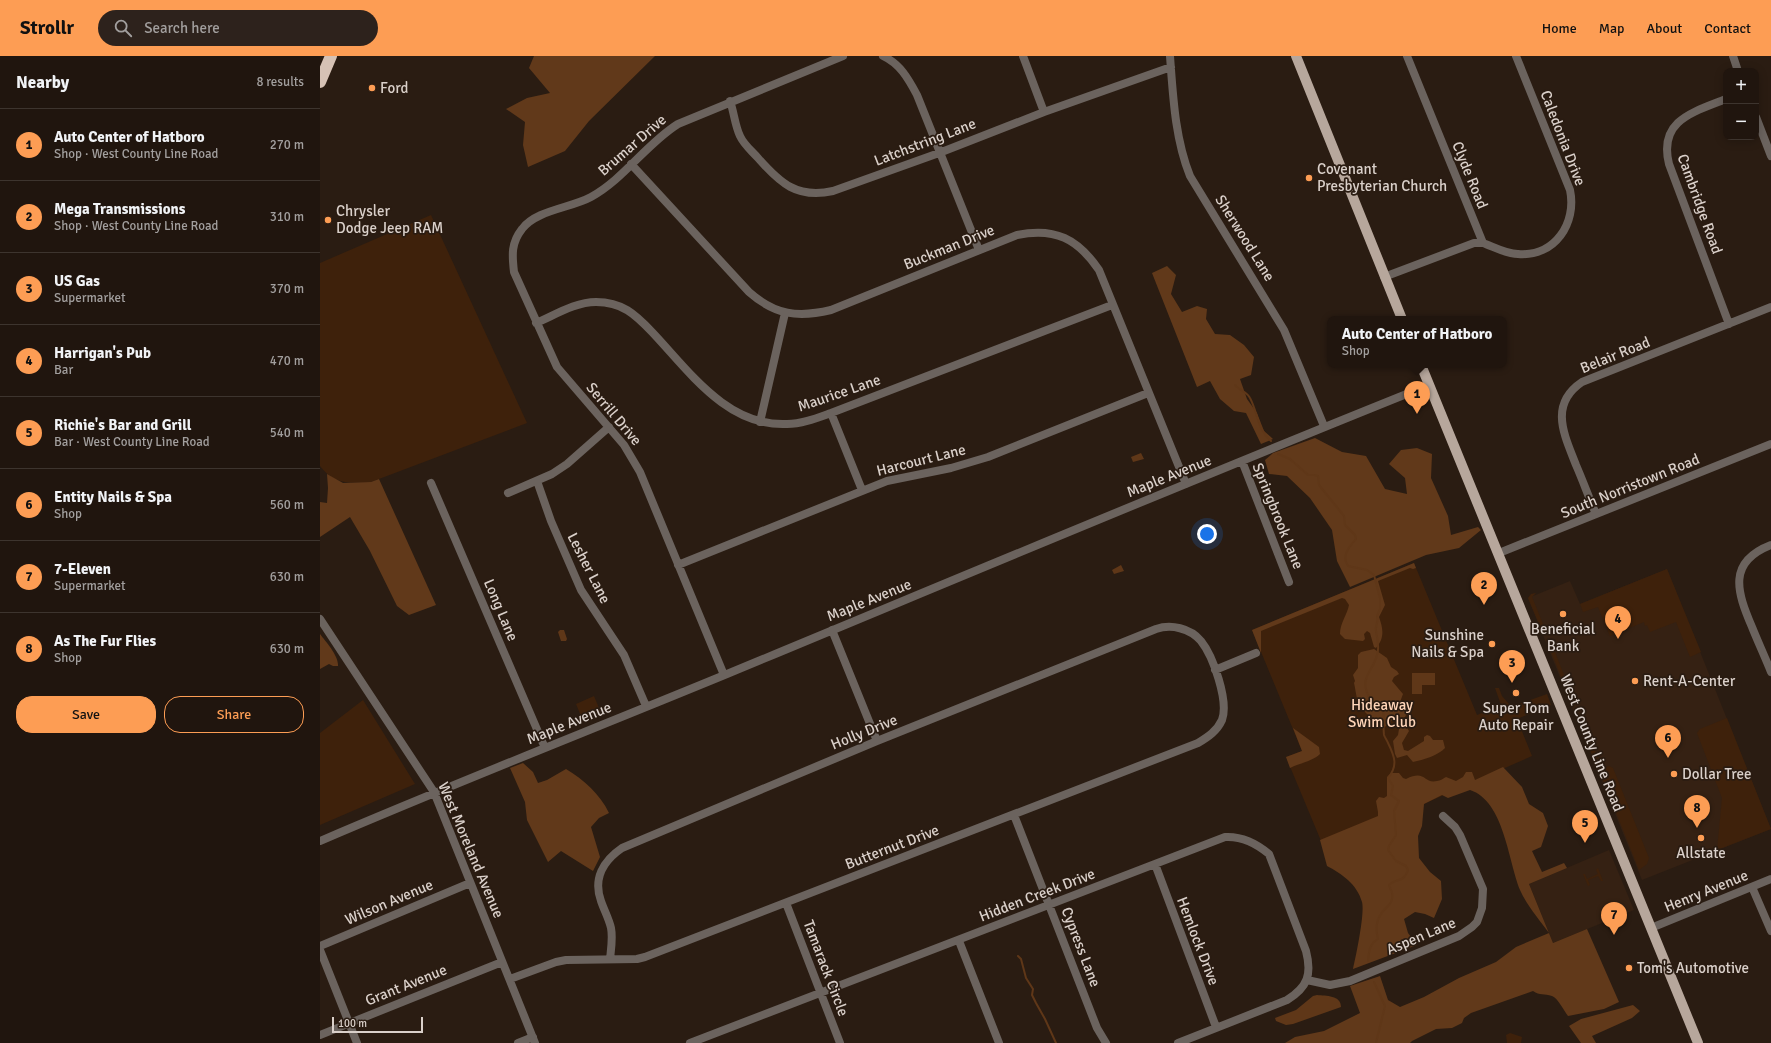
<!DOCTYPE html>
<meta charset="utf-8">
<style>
:root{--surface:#20150e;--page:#2d221c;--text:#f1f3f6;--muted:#a29f9e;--line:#3d342e;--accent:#fd9d54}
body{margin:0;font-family:Signika,sans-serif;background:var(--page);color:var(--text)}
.controls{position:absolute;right:12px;top:12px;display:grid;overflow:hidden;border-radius:8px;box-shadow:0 2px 10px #0003}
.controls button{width:36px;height:36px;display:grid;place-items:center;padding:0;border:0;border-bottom:1px solid var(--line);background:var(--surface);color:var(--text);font:20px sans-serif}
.scale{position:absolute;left:12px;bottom:10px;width:91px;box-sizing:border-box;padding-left:4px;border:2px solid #dad0ca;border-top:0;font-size:11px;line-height:14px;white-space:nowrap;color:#dad0ca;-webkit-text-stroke:3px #2a1c12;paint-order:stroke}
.you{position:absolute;left:887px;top:478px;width:14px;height:14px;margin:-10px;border:3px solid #fff;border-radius:50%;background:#1a73e8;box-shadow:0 0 0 6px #1a73e833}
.badge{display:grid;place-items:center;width:26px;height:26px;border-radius:50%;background:var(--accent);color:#111;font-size:13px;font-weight:700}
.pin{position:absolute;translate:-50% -33px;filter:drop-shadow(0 1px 2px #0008)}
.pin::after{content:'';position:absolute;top:21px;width:14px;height:12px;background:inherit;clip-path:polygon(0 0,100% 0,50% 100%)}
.popup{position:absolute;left:1007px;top:260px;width:180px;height:52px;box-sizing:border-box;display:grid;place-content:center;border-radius:8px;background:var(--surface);filter:drop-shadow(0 1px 3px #0005);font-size:13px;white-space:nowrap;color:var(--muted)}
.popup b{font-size:15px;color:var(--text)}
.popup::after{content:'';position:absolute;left:50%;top:100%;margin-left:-8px;border:8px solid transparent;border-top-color:var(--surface)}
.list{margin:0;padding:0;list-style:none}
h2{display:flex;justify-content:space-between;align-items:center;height:52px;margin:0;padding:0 16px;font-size:17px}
h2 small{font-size:13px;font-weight:400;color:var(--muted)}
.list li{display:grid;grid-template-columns:26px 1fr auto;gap:12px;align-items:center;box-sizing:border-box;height:72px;padding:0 16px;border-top:1px solid var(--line)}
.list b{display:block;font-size:15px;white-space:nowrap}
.list p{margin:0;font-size:13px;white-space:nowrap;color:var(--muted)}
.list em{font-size:13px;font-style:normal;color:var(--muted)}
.actions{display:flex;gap:8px;padding:12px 16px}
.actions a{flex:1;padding:9px 0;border:1px solid var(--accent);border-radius:16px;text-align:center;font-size:14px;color:var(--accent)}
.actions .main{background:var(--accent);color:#111}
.icon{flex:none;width:22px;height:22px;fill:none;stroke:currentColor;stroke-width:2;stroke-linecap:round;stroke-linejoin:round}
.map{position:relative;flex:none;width:1451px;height:987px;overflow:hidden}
header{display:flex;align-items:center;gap:24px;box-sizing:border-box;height:56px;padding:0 20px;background:var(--accent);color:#111}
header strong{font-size:19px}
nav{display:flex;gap:22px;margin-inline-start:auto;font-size:14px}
.search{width:280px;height:36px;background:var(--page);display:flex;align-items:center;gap:10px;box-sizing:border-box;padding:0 14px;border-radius:22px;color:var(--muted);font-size:15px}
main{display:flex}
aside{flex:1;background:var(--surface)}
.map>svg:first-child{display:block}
</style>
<header>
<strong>Strollr</strong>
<div class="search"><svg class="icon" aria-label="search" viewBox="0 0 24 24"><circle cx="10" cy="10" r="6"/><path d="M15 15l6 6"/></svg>Search here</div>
<nav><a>Home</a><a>Map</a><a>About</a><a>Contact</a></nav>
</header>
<main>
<aside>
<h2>Nearby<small>8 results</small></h2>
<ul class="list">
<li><span class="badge">1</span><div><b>Auto Center of Hatboro</b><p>Shop · West County Line Road</p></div><em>270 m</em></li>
<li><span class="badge">2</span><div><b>Mega Transmissions</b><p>Shop · West County Line Road</p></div><em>310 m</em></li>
<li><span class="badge">3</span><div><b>US Gas</b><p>Supermarket</p></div><em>370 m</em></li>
<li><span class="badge">4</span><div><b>Harrigan's Pub</b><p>Bar</p></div><em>470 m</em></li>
<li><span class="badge">5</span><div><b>Richie's Bar and Grill</b><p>Bar · West County Line Road</p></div><em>540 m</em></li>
<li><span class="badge">6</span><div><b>Entity Nails &amp; Spa</b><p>Shop</p></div><em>560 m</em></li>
<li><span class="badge">7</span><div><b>7-Eleven</b><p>Supermarket</p></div><em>630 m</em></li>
<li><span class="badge">8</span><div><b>As The Fur Flies</b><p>Shop</p></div><em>630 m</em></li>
</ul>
<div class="actions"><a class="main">Save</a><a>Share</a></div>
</aside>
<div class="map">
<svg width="1451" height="987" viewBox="0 0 1451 987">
<rect width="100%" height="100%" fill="#2a1c12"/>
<path fill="#352113" d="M1347 513 1451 773 1322 824 1208 542 1250 525 1260 548Z
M1289 794 1314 854 1233 887 1209 828Z"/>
<path fill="#3e210b" d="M111 159 207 367 51 426C28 427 15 429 0 410V207Z
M1094 507 1157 659 1181 649 1175 632H1179L1182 640 1189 648 1188 652 1227 638 1231 649 1197 663 1212 700 1004 792 966 701 982 695 932 574Z
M1347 513 1381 596 1370 601 1356 566 1330 576 1327 569 1325 570 1324 566 1290 580 1278 551 1263 556 1260 548Z
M1216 537 1212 541 1225 573 1222 575 1208 542 1211 538Z
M1228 585 1231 586 1255 647 1252 648 1227 586Z
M274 640 281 657 263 665 256 648Z
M43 644 95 728 0 769V677Z
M1258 660 1262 663 1278 702 1274 704Z
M1407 662 1451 773 1397 794 1402 742 1377 677 1380 673Z
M1289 710 1293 712 1329 802 1327 808 1319 814 1279 714Z
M1278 812 1283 825H1281L1278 820 1268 824 1270 829 1268 830 1263 818H1265L1267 823 1278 818 1276 814Z
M1190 977 1202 981 1201 987H1187L1186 979Z"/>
<path fill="#61391a" d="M214 0H335L269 65 245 95 208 111 203 89 205 66 186 53 207 42 230 37 209 12Z
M847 210 856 219 851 238 862 256 877 250 887 253 886 263 895 278 910 279 924 289 934 301 931 319 920 323 927 343 937 357 944 375 953 383 941 388 926 357 914 355 900 343 890 325 877 331 832 217Z
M995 382 1022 396 1046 400 1065 433 1087 438 1085 422 1069 408 1081 394 1097 392 1112 398 1111 422 1128 460 1131 479 1158 471 1161 474 1139 492 1106 499 1030 531 1017 505 1012 474 990 442 967 420 949 418 945 404 953 397Z
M7 418 23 427 51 426 59 423 116 549 89 559 77 550 50 495 30 461 0 481V446L7 447 8 432Z
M1094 507 1096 512 1093 513 1090 512 1058 525 1065 549 1059 561C1063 572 1065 582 1056 592L1054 591 1050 577 1047 575 1044 578 1045 583 1043 585 1025 583 1020 578C1020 567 1027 559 1029 549L1025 543 1022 542 941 575V597L932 574Z
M0 578C6 586 19 600 18 610H13L9 608 0 613Z
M1054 593 1067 602 1071 611 1077 615 1079 618 1074 621 1072 625 1083 638 1080 646 1088 655 1085 661 1074 662C1069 667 1069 671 1062 671 1056 664 1047 660 1041 651 1036 644 1036 635 1034 627L1035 625 1033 619 1038 612V599L1041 596Z
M1084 670H1086L1089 675 1082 687 1084 694 1088 695 1104 685V681L1107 679 1110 680 1113 684H1123L1125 692C1119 699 1103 704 1093 706L1087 699 1077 702 1075 698 1073 685 1078 679 1079 673Z
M973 672 999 691 1000 698C993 705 980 707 970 712L966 701 982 695Z
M203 707 213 716 218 727 227 724 246 713C264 724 280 738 289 757L279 762 271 771 280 801 273 815 241 795 228 806 207 764 205 746 190 712Z
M1183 711 1202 731 1209 748 1223 757 1228 770 1221 791 1212 795 1222 816 1244 807 1247 812 1209 828 1233 887 1267 873 1299 946 1284 953 1248 960C1244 955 1238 942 1232 940 1224 937 1220 940 1213 935L1151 957 1144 962 1142 967 1132 972 1116 973 1092 985 1090 987H965L975 981 1004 975 1040 957 1030 930 1060 920 1068 944 1080 951 1104 941 1139 922 1176 906 1196 891 1229 877C1219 863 1207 850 1200 834 1188 804 1184 745 1150 734L1128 742 1122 739 1104 748 1102 770 1098 780 1099 802 1110 816 1121 825 1122 843 1114 862 1105 858 1095 856 1084 863 1088 877 1097 889 1033 913C1036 900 1045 857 1042 846 1037 828 1022 818 1007 810L1000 784 1058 760V756L1056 745 1059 741 1064 742 1067 740V721L1071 717H1079L1083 722 1086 723C1106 713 1103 728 1117 725 1120 725 1124 722 1126 721L1136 725 1143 721 1146 716H1152L1155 724Z
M1313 949 1320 955 1312 962 1272 980 1276 987H1261L1249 970 1261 963Z"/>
<path fill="#5f3718" d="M821 397 824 403 813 406 811 401Z
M801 509 804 515 794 518 792 514Z
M240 574H244L247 583 246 585H241L238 576Z
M1092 617H1115V629H1102V638H1092Z
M997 939C1006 940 1021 939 1021 951L973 968 966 969 956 965 955 962 976 954 993 940Z"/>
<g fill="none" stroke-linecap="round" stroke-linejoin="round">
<path stroke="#5f3718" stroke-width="2" d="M915 329C919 334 927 336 930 342 938 357 937 373 951 385
M958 398 970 403 988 419H994L998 420 999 429 1024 460 1025 469 1035 479 1036 483C1029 491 1021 500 1028 510L1047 514 1054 519 1060 542V553L1057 560C1059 566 1055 569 1056 575 1057 583 1060 591 1057 599 1052 618 1038 621 1050 643 1069 646 1062 665 1064 679 1065 682 1067 684 1068 687 1075 701 1078 710 1068 722L1073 730 1071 739 1079 745 1074 755 1076 779 1069 790 1068 794 1076 805 1086 810 1088 814C1083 828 1077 821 1069 829 1069 832 1072 834 1072 837 1074 849 1065 851 1061 858 1056 865 1056 875 1058 883 1049 888 1049 896 1048 905
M698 900 701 903 706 922 713 933 712 939 716 947 725 963 736 987
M1054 926 1065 950 1056 987"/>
<path stroke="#6b635e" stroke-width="8" d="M563 0C580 8 588 22 597 39L659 194
M703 0 724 56
M850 0C853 40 855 83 870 120L964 274 1004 370
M1087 0 1163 187C1174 191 1186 198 1198 198 1235 201 1257 167 1250 134L1196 0
M1413 0 1418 15
M1406 43C1374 56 1338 64 1349 108L1409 268
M410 45C414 56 415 70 420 80 424 89 432 95 438 102 460 127 477 143 513 135L619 97 724 56 851 11
M1436 61 1451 100
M311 108 429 236C455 259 478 262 511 254L697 179C735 171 758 183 779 214L866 428
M1064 221 1154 187H1163
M216 267C235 259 255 246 276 246 302 246 315 258 332 276 369 315 407 371 467 368 482 368 497 362 511 357L792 249
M511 357 542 434
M440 366 465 257
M922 405 969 526
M217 425 231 465 261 534 304 599 326 650
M111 427 225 692
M188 437 232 418 247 408 289 371
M1276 458C1269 442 1263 425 1256 409 1245 380 1228 349 1262 326L1451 251
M1451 489C1407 506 1417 536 1432 571 1438 586 1445 601 1451 616
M1179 497 1451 388
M358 509 567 425 631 412 668 401 828 337
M0 563 114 736 215 987
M512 574 557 685
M895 614 936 597
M404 619 320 416 304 389 237 311 194 216C192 199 191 187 202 173 216 154 251 152 271 141 304 123 326 88 358 68L523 0
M694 759 777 972 786 987
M0 785C135 727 271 674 407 618 641 521 874 423 1109 329
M835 808 896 971
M1432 831 1451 875
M466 847 520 987
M1331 872 1451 823
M639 885 679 987
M0 890 150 827
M0 894 37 987
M190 923 236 906 246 904 317 903 325 901 878 687C888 681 897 675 902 664 909 645 893 600 881 585 870 572 851 568 836 573L557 685 302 792C283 805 273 823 281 845 284 854 289 863 291 872 293 882 291 893 290 903
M987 924 1010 929 1030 925 1139 880 1152 871 1157 866 1162 852 1163 833 1140 779 1135 771 1123 760
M0 979 182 906
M198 987 213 981
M370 987 905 781C922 780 936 787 949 798L986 895C992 918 988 931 967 944L858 987"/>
<path stroke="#b7a79c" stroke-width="10" d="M976 0 1082 263
M1101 309 1378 987"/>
<path stroke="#d6c2b5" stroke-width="12" d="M0 26 11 0"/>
</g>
<g fill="#fd9d54" stroke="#2a1c12" stroke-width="1.5">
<circle cx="52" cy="32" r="4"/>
<circle cx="989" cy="122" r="4"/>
<circle cx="8" cy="164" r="4"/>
<circle cx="1243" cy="558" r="4"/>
<circle cx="1172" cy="588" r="4"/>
<circle cx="1315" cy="625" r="4"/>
<circle cx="1196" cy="637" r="4"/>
<circle cx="1354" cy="718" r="4"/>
<circle cx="1381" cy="782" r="4"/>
<circle cx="1309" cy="912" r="4"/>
</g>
<g text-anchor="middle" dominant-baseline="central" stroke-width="3.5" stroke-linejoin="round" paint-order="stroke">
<g font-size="15" fill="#dad0ca" stroke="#2a1c12" text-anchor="start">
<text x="60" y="32">Ford</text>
<text x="997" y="113">Covenant<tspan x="997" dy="17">Presbyterian Church</tspan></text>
<text x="16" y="155">Chrysler<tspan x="16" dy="17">Dodge Jeep RAM</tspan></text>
<text x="1243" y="573" text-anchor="middle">Beneficial<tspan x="1243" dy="17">Bank</tspan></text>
<text x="1164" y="579" text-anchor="end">Sunshine<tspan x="1164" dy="17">Nails &amp; Spa</tspan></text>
<text x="1323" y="625">Rent-A-Center</text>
<text x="1196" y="652" text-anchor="middle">Super Tom<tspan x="1196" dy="17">Auto Repair</tspan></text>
<text x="1362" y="718">Dollar Tree</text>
<text x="1381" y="797" text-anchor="middle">Allstate</text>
<text x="1317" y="912">Tom's Automotive</text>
</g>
<g font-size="15" fill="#dad0ca" stroke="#2a1c12">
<text transform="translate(1243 82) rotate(69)">Caledonia Drive</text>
<text transform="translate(605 86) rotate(-21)">Latchstring Lane</text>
<text transform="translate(312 89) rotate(-41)">Brumar Drive</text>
<text transform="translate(1150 119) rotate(68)">Clyde Road</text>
<text transform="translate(1380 148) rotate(70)">Cambridge Road</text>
<text transform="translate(925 182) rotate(58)">Sherwood Lane</text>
<text transform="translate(629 191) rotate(-22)">Buckman Drive</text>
<text transform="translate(1295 299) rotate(-22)">Belair Road</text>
<text transform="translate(519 337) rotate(-19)">Maurice Lane</text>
<text transform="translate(294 358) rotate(50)">Serrill Drive</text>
<text transform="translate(601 404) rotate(-14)">Harcourt Lane</text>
<text transform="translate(849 420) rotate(-22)">Maple Avenue</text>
<text transform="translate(1310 430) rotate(-22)">South Norristown Road</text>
<text transform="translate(958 460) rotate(68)">Springbrook Lane</text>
<text transform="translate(269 512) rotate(63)">Lesher Lane</text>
<text transform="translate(549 544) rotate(-22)">Maple Avenue</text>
<text transform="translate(181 554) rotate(67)">Long Lane</text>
<text transform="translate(249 667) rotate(-22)">Maple Avenue</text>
<text transform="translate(544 676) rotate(-22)">Holly Drive</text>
<text transform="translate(1272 687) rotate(68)">West County Line Road</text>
<text transform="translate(572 791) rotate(-21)">Butternut Drive</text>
<text transform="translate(151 794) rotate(67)">West Moreland Avenue</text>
<text transform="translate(1386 835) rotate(-22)">Henry Avenue</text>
<text transform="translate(717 839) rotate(-21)">Hidden Creek Drive</text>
<text transform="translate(69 846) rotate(-23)">Wilson Avenue</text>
<text transform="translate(1101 880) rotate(-23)">Aspen Lane</text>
<text transform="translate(878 885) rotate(69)">Hemlock Drive</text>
<text transform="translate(761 891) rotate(69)">Cypress Lane</text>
<text transform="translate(506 912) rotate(69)">Tamarack Circle</text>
<text transform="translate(86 929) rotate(-22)">Grant Avenue</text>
</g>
<g font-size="15" fill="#ffd5b8" stroke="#2a1c12">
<text x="1062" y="649">Hideaway<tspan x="1062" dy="17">Swim Club</tspan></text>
</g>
</g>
</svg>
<div class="controls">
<button>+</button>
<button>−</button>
</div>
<div class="scale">100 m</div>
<div class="you"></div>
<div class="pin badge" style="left:1097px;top:358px">1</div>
<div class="popup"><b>Auto Center of Hatboro</b>Shop</div>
<div class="pin badge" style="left:1164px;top:549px">2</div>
<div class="pin badge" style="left:1192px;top:627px">3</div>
<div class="pin badge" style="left:1298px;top:583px">4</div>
<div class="pin badge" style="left:1265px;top:787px">5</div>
<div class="pin badge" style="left:1348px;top:702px">6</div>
<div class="pin badge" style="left:1294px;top:879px">7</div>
<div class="pin badge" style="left:1377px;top:772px">8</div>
</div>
</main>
